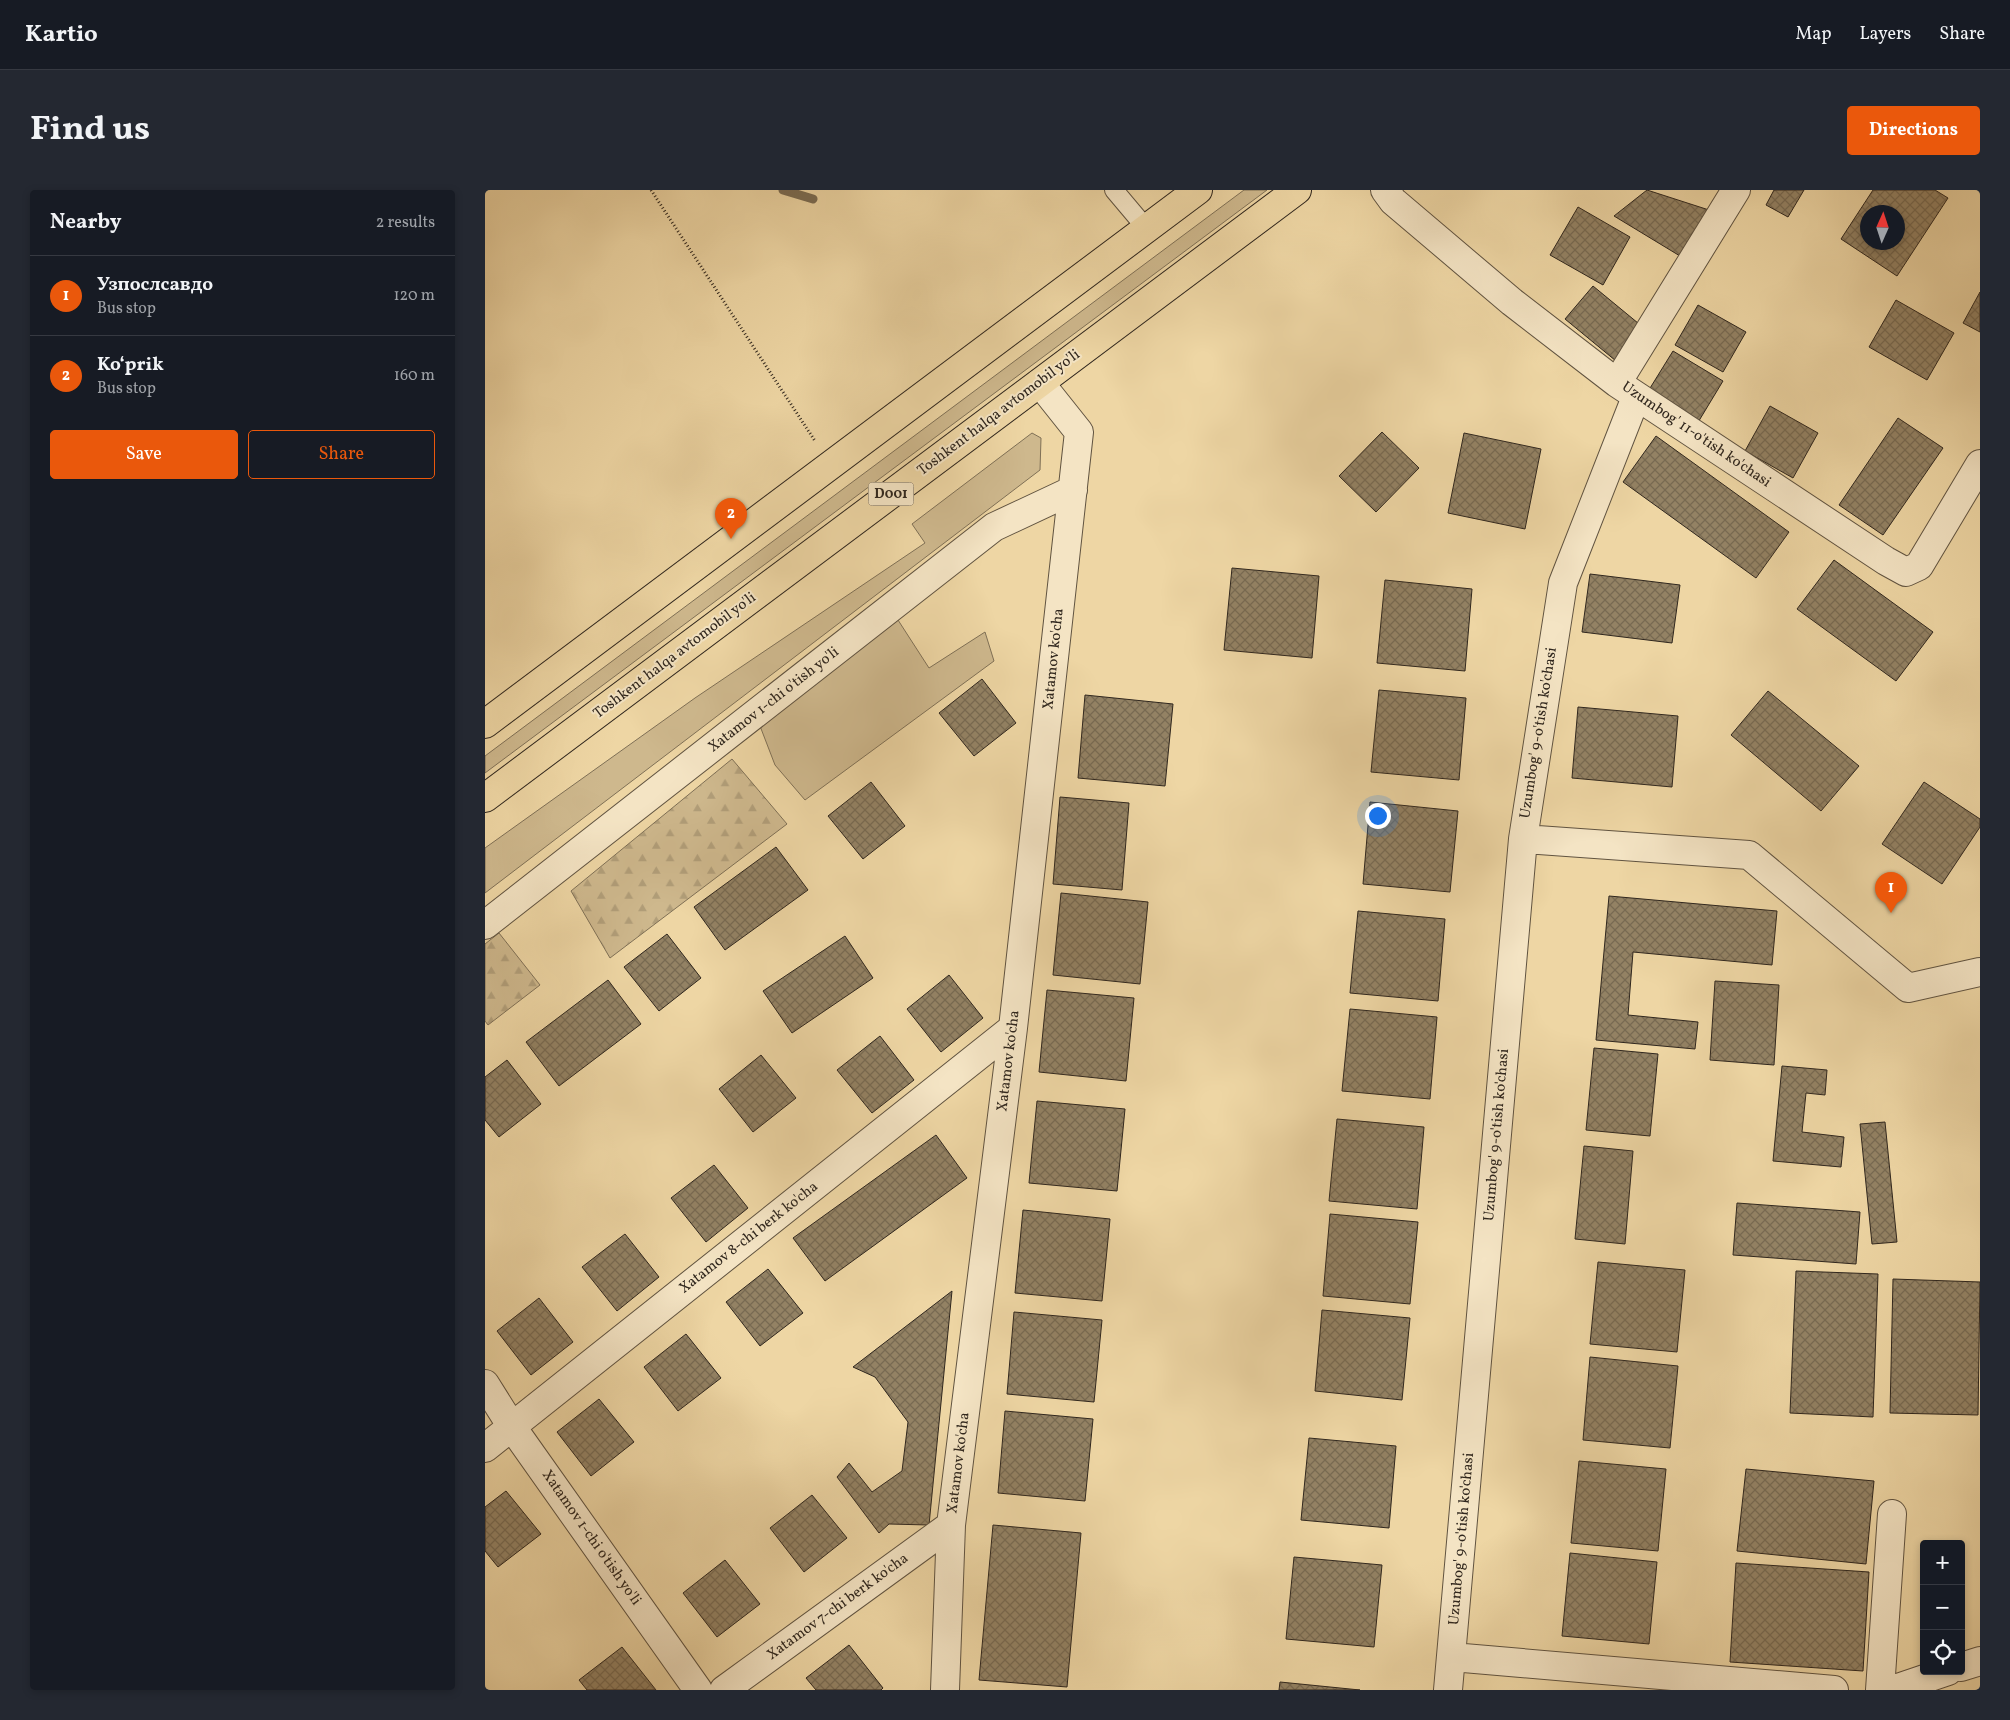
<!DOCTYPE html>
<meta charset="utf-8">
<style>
:root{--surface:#171b24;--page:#242831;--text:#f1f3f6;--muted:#9ea1a6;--line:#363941;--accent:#ea580c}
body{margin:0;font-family:Vollkorn,serif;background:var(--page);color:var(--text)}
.controls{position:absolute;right:15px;bottom:15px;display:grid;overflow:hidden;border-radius:5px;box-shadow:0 2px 8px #0003}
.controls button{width:45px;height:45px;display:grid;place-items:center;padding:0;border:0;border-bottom:1px solid var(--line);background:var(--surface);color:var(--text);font:25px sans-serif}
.compass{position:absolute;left:1375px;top:15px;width:45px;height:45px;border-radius:50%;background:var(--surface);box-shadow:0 2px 8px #0003;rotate:3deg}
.you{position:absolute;left:892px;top:625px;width:18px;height:18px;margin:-12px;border:4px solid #fff;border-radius:50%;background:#1a73e8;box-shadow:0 0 0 8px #1a73e833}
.badge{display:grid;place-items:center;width:32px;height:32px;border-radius:50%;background:var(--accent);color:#fff;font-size:16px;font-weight:700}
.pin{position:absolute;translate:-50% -41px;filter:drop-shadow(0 1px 2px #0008)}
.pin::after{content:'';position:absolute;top:26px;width:18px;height:15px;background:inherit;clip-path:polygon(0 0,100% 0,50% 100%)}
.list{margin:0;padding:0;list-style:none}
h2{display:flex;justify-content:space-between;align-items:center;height:65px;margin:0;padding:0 20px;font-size:21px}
h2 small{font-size:16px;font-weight:400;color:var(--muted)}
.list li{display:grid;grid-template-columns:32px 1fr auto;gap:15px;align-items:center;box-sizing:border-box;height:80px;padding:0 20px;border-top:1px solid var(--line)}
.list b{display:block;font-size:19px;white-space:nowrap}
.list p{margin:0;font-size:16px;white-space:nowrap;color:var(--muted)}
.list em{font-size:16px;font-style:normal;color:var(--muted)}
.actions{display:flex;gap:10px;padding:15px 20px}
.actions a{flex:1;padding:11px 0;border:1px solid var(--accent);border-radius:5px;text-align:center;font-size:18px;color:var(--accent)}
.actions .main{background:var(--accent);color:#fff}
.icon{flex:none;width:28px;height:28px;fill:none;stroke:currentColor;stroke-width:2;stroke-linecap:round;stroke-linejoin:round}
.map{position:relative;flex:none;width:1495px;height:1500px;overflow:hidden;border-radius:5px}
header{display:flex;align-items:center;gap:30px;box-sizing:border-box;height:70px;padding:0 25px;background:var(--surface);border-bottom:1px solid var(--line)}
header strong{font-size:24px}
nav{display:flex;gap:28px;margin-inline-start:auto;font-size:18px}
.intro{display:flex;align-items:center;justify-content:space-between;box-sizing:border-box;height:120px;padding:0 30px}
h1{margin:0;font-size:35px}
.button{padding:12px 22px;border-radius:5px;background:var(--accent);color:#fff;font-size:18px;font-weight:700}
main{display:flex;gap:30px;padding:0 30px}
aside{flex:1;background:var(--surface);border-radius:5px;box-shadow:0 2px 8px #0003}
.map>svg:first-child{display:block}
</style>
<header>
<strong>Kartio</strong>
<nav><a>Map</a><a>Layers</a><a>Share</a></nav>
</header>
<div class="intro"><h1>Find us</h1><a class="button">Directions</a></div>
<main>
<aside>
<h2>Nearby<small>2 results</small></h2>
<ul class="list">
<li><span class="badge">1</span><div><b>Узпослсавдо</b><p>Bus stop</p></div><em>120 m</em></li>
<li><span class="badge">2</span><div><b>Koʻprik</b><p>Bus stop</p></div><em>160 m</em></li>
</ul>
<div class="actions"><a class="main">Save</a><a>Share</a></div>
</aside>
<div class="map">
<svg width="1495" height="1500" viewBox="0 0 1495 1500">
<defs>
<pattern id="forest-firs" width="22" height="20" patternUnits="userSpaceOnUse" patternTransform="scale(1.25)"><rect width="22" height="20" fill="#ceb88d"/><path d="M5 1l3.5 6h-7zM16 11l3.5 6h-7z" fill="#b19e79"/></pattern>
<pattern id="building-cross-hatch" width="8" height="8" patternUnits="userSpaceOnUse" patternTransform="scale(1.25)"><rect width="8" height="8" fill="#938264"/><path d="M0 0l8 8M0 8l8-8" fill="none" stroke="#786a52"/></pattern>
</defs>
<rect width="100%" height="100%" fill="#eed6a4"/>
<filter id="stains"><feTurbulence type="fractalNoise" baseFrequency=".004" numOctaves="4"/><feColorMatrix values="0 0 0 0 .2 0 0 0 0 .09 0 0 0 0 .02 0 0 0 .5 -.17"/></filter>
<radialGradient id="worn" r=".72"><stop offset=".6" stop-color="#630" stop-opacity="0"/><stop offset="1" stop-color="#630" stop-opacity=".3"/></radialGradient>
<path fill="#ceb88d" stroke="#7f7056" d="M759 0H782L0 583V566Z
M547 243 556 248 555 280 0 703V658L210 508 440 353 427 334Z
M413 430 444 478 500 442 509 471 320 610 290 575 275 536Z"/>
<path fill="url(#forest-firs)" stroke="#7f7056" d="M247 569 302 634 125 768 86 701Z
M14 743 55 795 3 835 0 831V754Z"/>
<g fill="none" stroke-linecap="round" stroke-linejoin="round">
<path stroke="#7b6c53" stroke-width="9" d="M298 0 328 9"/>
</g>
<path fill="url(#building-cross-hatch)" stroke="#30271e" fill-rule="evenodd" d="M1162 0 1224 20 1195 66 1129 26Z
M1289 0H1319L1303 27 1281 15Z
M1388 0H1450L1463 8 1412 86 1356 49ZM1382 22H1412V52H1382Z
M1093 17 1145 47 1118 95 1065 65Z
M1108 96 1159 138 1131 171 1080 129Z
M1495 102V142L1478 133Z
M1411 110 1469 143 1442 190 1384 157Z
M1213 115 1261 142 1238 182 1190 155Z
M1188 161 1238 191 1212 234 1162 203Z
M1285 216 1333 243 1308 288 1260 261Z
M1413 228 1458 258 1398 345 1354 315Z
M897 242 934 278 891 322 854 286Z
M979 243 1056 259 1040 339 963 323Z
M1171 246 1304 342 1271 388 1138 292Z
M1349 370 1448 442 1411 491 1312 419Z
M747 378 834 386 827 468 739 460Z
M1105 384 1195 395 1187 453 1097 442Z
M900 390 987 399 980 481 892 473Z
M497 489 531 533 489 566 454 523Z
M894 500 981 508 974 590 886 582Z
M1283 501 1374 576 1336 621 1246 545Z
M600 505 688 514 680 596 593 588Z
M1093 517 1193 526 1187 597 1087 588Z
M386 592 420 636 378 669 343 626Z
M1439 592 1495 629V637L1457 694 1397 654Z
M575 607 644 613 637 700 568 694Z
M885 612 973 621 965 702 878 694Z
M291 657 323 700 240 760 209 717Z
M576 703 663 712 655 794 568 785Z
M1124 706 1292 721 1287 775 1148 762 1143 825 1213 832 1210 859 1111 850Z
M873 721 960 729 953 811 865 803Z
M182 744 216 788 174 821 139 777Z
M360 746 388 788 307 843 278 801Z
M464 785 498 828 456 862 422 819Z
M123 790 156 834 74 896 41 852Z
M1230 791 1294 795 1289 875 1225 870Z
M562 800 649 808 641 891 554 882Z
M865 819 952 827 945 909 857 901Z
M395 846 429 890 387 923 352 880Z
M1109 858 1173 864 1165 946 1101 940Z
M276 865 311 908 268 942 234 899Z
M22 870 56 914 14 947 0 930V887Z
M1297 876 1342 880 1340 905 1321 903 1317 942 1359 947 1356 977 1288 971Z
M552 911 640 919 632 1001 544 993Z
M852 929 939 937 932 1019 844 1011Z
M1400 932 1412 1052 1387 1054 1375 934Z
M451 945 482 988 340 1091 308 1048Z
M1099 956 1148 961 1140 1054 1090 1049Z
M229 975 263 1018 221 1052 186 1008Z
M1252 1013 1375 1022 1371 1074 1248 1065Z
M538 1020 625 1029 617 1111 530 1103Z
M845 1024 933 1032 925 1114 838 1106Z
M140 1044 174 1087 132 1121 97 1077Z
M1113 1072 1200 1080 1192 1162 1105 1154Z
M283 1079 318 1123 275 1156 241 1112Z
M1311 1081 1393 1084 1388 1227 1305 1223Z
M1408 1089 1495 1092 1493 1225 1405 1223Z
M467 1101 444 1335 404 1334 394 1343 352 1287 364 1273 387 1302 417 1281 423 1232 390 1187 368 1177Z
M54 1108 88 1152 46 1185 12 1141Z
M837 1120 925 1128 917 1210 830 1201Z
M529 1122 617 1130 609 1212 522 1204Z
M201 1144 236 1188 193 1221 159 1177Z
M1105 1167 1193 1176 1185 1258 1098 1250Z
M114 1209 149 1252 106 1286 72 1242Z
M520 1221 608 1229 600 1311 513 1303Z
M824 1248 911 1256 904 1338 816 1330Z
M1094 1271 1181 1279 1173 1361 1086 1353Z
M1261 1279 1389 1291 1381 1374 1252 1361Z
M21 1301 56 1344 13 1377 0 1361V1317Z
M327 1305 362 1348 319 1382 285 1338Z
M508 1335 596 1343 582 1497 494 1490Z
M1085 1363 1172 1372 1164 1454 1077 1446Z
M809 1367 897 1375 889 1457 801 1449Z
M240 1370 275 1414 232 1447 198 1403Z
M1251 1373 1384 1382 1378 1481 1245 1472Z
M364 1455 398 1498 396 1500H331L321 1488Z
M137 1457 171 1500H102L94 1490Z
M795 1492 875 1500H794Z"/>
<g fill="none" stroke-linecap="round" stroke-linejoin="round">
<defs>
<path id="service" d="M629 0 661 38"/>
<path id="minor" d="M900 0 908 11 1027 112 1132 193 1401 371 1421 382 1434 376 1495 274
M1132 193 1251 0
M1038 649 1264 665 1423 798 1495 782
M0 735 509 337 588 300
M0 1194 27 1237 213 1500
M0 1258 528 838
M967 1467 1349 1500
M1476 1477 1495 1471
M239 1500 466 1335
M460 1500 466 1335 528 838 594 242 555 193
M963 1500 1038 649 1078 393 1151 207
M1395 1500 1407 1324
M1407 1500 1463 1481"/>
<path id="trunk" d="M0 534 713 0
M0 608 812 0"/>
</defs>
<use href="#service" stroke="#605340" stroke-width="20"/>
<use href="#minor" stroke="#605340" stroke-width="30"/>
<use href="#trunk" stroke="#30271e" stroke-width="30"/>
<path stroke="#30271e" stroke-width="3" stroke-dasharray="1 2.5" stroke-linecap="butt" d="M166 0 330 251"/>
<use href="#service" stroke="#f4e4c4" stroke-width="18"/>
<use href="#minor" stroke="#f4e4c4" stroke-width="28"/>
<use href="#trunk" stroke="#eed6a4" stroke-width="28"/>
</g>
<g text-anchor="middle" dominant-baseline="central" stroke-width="4" stroke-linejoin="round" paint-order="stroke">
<rect fill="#f4e4c4" stroke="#6b6050" stroke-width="1" x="383.5" y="292.5" width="45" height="23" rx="4"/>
<g font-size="14" font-weight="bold" fill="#30271e">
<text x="406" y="304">D001</text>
</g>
<g font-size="15" fill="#30271e" stroke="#f4e4c4">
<text transform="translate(514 223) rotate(-37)">Toshkent halqa avtomobil yo'li</text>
<text transform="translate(1211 245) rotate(34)">Uzumbog' 11-o'tish ko'chasi</text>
<text transform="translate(190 466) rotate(-37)">Toshkent halqa avtomobil yo'li</text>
<text transform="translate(569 469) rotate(-84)">Xatamov ko'cha</text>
<text transform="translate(289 510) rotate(-38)">Xatamov 1-chi o'tish yo'li</text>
<text transform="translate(1054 543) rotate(-81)">Uzumbog' 9-o'tish ko'chasi</text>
<text transform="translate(524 871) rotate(-83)">Xatamov ko'cha</text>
<text transform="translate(1012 945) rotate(-85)">Uzumbog' 9-o'tish ko'chasi</text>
<text transform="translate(264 1048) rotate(-38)">Xatamov 8-chi berk ko'cha</text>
<text transform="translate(474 1273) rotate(-83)">Xatamov ko'cha</text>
<text transform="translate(106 1348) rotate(55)">Xatamov 1-chi o'tish yo'li</text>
<text transform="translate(977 1349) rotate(-85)">Uzumbog' 9-o'tish ko'chasi</text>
<text transform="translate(353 1417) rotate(-36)">Xatamov 7-chi berk ko'cha</text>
</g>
</g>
<rect width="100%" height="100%" filter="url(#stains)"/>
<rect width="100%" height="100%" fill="url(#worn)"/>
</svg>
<div class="controls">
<button>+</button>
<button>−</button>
<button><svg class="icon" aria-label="locate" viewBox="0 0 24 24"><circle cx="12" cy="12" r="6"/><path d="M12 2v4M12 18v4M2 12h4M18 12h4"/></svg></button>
</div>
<svg class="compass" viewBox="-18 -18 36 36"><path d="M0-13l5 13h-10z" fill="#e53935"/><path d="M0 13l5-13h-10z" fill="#9ea1a6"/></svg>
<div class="you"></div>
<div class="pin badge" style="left:1406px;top:723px">1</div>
<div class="pin badge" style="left:246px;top:349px">2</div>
</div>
</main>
